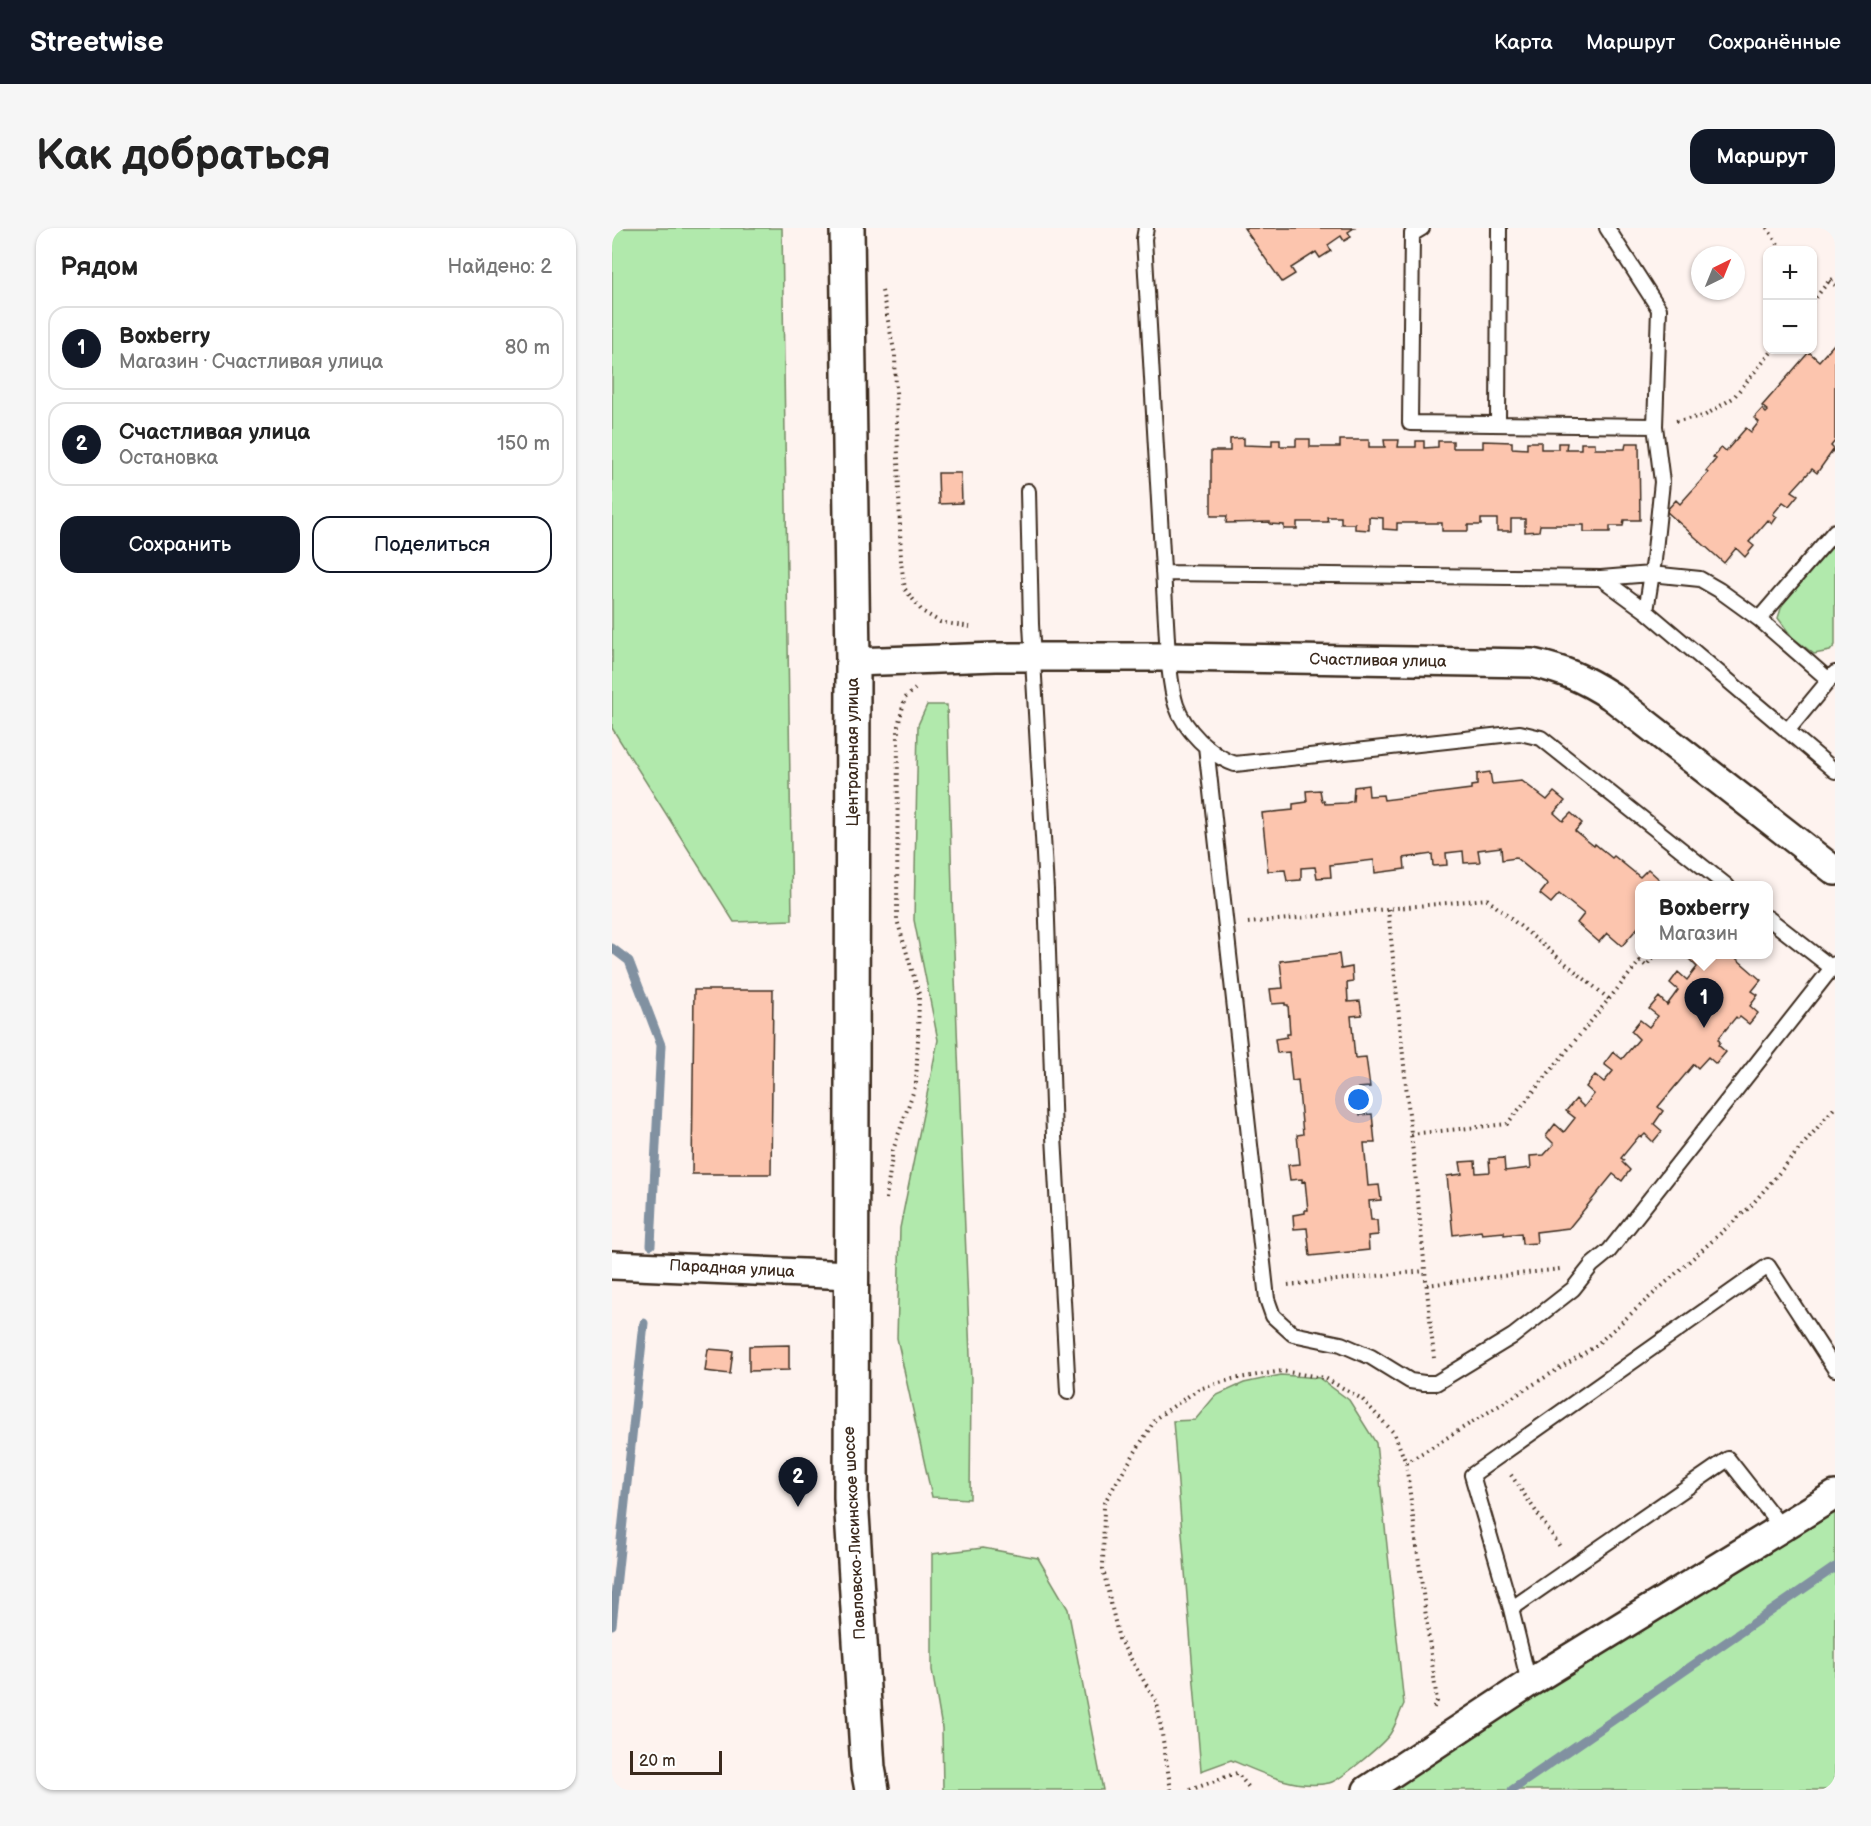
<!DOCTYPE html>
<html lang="ru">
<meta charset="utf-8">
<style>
:root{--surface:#fff;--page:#f6f6f6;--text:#222;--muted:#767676;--line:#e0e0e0;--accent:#111827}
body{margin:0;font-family:"Balsamiq Sans",sans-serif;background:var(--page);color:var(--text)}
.controls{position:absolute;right:18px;top:18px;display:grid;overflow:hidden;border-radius:12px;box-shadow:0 2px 4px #0004}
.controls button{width:54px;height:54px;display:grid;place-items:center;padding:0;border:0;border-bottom:2px solid var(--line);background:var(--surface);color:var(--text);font:30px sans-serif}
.compass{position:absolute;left:1079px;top:18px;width:54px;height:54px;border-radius:50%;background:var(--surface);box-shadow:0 2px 4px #0004;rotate:43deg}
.scale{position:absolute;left:18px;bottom:15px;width:92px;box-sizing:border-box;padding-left:6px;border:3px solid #3b2a1e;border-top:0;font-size:16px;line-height:21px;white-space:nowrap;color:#3b2a1e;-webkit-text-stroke:4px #fff;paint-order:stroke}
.you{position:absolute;left:747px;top:872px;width:21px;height:21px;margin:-15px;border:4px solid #fff;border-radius:50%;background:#1a73e8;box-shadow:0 0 0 9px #1a73e833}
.badge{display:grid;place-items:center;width:39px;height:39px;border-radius:50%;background:var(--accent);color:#fff;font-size:20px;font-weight:700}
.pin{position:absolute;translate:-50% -50px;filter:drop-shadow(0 2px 3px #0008)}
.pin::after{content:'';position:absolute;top:32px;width:21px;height:18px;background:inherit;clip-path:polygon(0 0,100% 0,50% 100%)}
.popup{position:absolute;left:1023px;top:653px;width:138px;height:78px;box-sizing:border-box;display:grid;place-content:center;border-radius:12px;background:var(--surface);filter:drop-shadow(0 2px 4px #0005);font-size:20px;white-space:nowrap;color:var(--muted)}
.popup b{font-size:22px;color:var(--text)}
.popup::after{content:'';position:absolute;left:50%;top:100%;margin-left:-12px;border:12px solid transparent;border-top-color:var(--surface)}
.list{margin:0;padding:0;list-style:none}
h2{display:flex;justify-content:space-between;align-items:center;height:78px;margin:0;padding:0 24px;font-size:26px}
h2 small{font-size:20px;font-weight:400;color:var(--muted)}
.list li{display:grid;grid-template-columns:39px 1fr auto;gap:18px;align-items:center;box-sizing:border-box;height:84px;margin:0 12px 12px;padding:0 12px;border:2px solid var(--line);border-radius:18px}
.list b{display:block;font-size:22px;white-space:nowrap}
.list p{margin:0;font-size:20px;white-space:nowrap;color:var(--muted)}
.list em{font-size:20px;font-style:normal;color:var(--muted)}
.actions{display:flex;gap:12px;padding:18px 24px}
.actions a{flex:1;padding:14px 0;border:2px solid var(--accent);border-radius:18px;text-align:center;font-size:21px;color:var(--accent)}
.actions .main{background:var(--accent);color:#fff}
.map{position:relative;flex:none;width:1223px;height:1562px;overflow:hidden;border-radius:18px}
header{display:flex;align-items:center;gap:36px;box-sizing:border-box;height:84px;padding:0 30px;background:var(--accent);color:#fff}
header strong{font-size:28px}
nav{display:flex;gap:33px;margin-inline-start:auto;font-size:21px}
.intro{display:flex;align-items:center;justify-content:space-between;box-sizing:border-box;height:144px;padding:0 36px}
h1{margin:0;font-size:42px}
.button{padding:15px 27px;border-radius:18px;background:var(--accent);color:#fff;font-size:21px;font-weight:700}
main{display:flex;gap:36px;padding:0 36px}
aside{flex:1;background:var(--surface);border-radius:18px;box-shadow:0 2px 4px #0004}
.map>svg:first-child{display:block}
</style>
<header>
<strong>Streetwise</strong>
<nav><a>Карта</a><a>Маршрут</a><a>Сохранённые</a></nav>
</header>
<div class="intro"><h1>Как добраться</h1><a class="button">Маршрут</a></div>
<main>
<aside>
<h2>Рядом<small>Найдено: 2</small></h2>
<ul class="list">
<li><span class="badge">1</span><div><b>Boxberry</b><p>Магазин · Счастливая улица</p></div><em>80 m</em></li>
<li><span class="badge">2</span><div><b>Счастливая улица</b><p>Остановка</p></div><em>150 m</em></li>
</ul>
<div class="actions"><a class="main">Сохранить</a><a>Поделиться</a></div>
</aside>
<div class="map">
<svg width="1223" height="1562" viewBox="0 0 1223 1562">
<rect width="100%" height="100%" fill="#fef3ef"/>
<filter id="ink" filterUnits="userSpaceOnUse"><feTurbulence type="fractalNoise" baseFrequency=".0167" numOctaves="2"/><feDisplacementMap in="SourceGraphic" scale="12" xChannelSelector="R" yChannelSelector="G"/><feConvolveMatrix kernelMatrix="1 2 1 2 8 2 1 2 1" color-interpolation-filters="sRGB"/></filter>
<g filter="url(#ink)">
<path fill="#b1e9ac" stroke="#768a65" stroke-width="1.5" d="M0 0H170L180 692 122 694 0 500Z
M1223 316V417L1218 423 1202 426 1180 409 1166 390 1170 377Z
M315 477H335L341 699 359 1153 358 1271 320 1269 285 1110 288 1000 326 812 302 692 306 497Z
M669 1147 707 1150 737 1172 764 1215 792 1476C787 1486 784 1497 778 1506 771 1516 728 1553 717 1555 684 1562 649 1545 619 1532L589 1543 561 1193 583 1192 603 1168 632 1155Z
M1223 1267V1562H755Z
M371 1320 426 1330 456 1381 491 1562H331L330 1500 320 1442V1326Z"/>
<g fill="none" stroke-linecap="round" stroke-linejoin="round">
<path stroke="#8191a1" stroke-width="9" d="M0 720 17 733 49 817 39 1017
M0 1397 32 1095
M900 1562 1223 1339"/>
</g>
<path fill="#fcc5ae" stroke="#3b2a1e" stroke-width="1.5" d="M632 0H742L736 4 739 9 732 13 729 8 716 17 719 23 708 30 704 24 679 40 683 46 670 54Z
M1223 115V213L1219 218 1222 221 1205 245 1200 241 1180 263 1186 267 1177 278 1171 274 1161 286 1165 289 1160 296 1156 292 1137 314 1142 318 1133 329 1124 320 1112 335 1054 283 1064 272 1068 276 1096 245 1094 243 1104 231 1101 229 1109 219 1114 223 1134 200 1139 204 1147 194 1142 190 1150 181 1154 185 1156 183 1150 178 1197 124 1207 133Z
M632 210V217L660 218V212H668V218H684V211H698V219H728V212H757V219H773L772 212H787L786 219H804V213H812V220L826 219V213H841V220H871V213L900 214V220L915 221V214H929V221H946V215H955L954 221H969V215H983V221H1013L1014 215H1027L1028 292H1012L1011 298H998V304H972V297H928L927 303 913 304V291H899V303H885V291H869V297H856V303H830V295H785V302L771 301V290L757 289V302L743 301V296H729V289H715L716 294H685V301H672V297L658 296V294L614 295 615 288H599V223H618V211Z
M326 245H349L350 275 327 276Z
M878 544 880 556 910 553 935 572 942 564 953 573 942 585 951 593 959 585 970 595 963 603 982 618 983 616 1000 630 1002 628 1028 649 1036 641 1047 651 1042 658H1028V697L1010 718 995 705 987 714 965 695 972 686 947 666 939 675 928 666 936 656 904 630 890 632 889 619 866 622 868 634 852 635 851 623 834 625 835 637 821 638 820 626 792 630 793 641 763 645 762 632 718 637 719 649 705 650 703 639 689 640V652L675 653 673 642 656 643 650 585 681 582V576L695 574 694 563 708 562 710 573H712L713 576 734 575 741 573 742 559 756 557 757 568 771 567 772 572 859 561V558L865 557V546Z
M727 726 729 741 740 739 741 754 735 755 736 774 748 773 750 787 739 788 743 830 754 829 758 859 746 860 748 887 760 886 763 915H752L756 958 767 957 769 972 757 973 759 992H765L766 1007 756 1008 757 1022 698 1028 695 1000 682 1001 681 987 693 985V982H696L693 953 690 954V951L678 952 676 937 688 936 685 907 691 906 686 852 680 853 677 824 665 825 663 811 675 809V806H678L676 777H673V775L660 776 658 761 671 760 668 733Z
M1080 726H1119L1149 752 1140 763 1146 767 1138 778 1146 785 1137 796 1128 789 1126 791 1124 789 1106 811 1108 814 1106 817 1114 824 1104 836 1096 829 1086 840 1082 836 1046 879 1051 883 1042 896 1050 903 1041 914 1033 906 1030 909 1027 908 1009 930 1012 932 1010 934 1018 942 1010 953 1001 946 957 1000 924 1004 925 1015 910 1016 909 1005 892 1007V1004L870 1006 869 1003 841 1007 835 948 850 946 848 934 863 933 864 945 878 944 877 931 892 930 893 943 919 940 918 928 932 927 942 916 934 908 943 896 952 904 963 890 954 883 964 871 972 879 982 866 974 859 983 847 992 854 1001 843 992 836 1001 824 1010 831 1027 811 1019 803 1028 792 1037 799 1046 788 1037 781 1047 769 1055 777 1061 769 1066 762 1058 755 1066 744 1075 752 1085 739 1077 731Z
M82 762H161L159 946H80Z
M177 1117V1142L137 1143V1118Z
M96 1121 121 1123 118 1146 93 1143Z"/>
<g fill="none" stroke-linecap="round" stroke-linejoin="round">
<defs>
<path id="lane" d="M534 0 532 11 556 429C558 444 559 462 564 477 572 501 599 528 623 536L908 505 929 510 1115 658
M810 0 800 6 798 195 1043 198
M995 0 1047 81 1043 198 1050 254 1042 332 1034 383
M886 196 887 0
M416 263 419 396 434 662 442 908 456 1164
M551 345 989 350 1039 346 1088 351 1107 362 1147 391
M989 350 1034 383 1223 543
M1217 452 1147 391 1223 303
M1175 503 1223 445
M594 518 655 1071 661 1088 681 1106 729 1116 759 1129 798 1153 812 1155H824L901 1108 961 1061 980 1037 997 1023 1223 736
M1156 690 1220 740
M899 1381 860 1247 1156 1038 1223 1141
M917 1455 899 1381 1116 1231 1170 1300"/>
<path id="street" d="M241 434 384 429H556L920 435C952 442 971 450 999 468L1223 643
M0 1037 240 1047
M755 1562 917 1455 1223 1267"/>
<path id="secondary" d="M235 0 241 434 239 1270 256 1540 260 1562"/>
</defs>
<use href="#lane" stroke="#3b2a1e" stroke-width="18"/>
<use href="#street" stroke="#3b2a1e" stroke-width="32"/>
<use href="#secondary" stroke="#3b2a1e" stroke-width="38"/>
<path stroke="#3b2a1e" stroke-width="4" stroke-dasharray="1.5 4.5" stroke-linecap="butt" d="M1155 0 1170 22
M1217 53 1223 57
M270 63 283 127 289 335 293 361 310 383 328 394 358 399
M1200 74 1217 53 1223 50
M1064 193 1092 188 1121 170 1161 122
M776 681 822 1130
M636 695 875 671 997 771
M799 906 895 896 1028 733 1034 738 1044 726
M274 971 281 922 304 856 306 811 307 766 285 692 286 498 293 470 303 461
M676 1057 813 1043
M815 1057 948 1041
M794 1235 982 1119 1138 979 1223 879
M899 1247 949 1320
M559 1562 545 1475 507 1411 491 1341 492 1275 544 1190 587 1161 621 1151 670 1143 713 1150 750 1171 782 1205 794 1235 825 1473 820 1483
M578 1562 625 1545 639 1562"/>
<use href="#lane" stroke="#fff" stroke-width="14"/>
<use href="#street" stroke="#fff" stroke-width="27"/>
<use href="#secondary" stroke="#fff" stroke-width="33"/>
</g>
</g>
<g text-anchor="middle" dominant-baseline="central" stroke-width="4.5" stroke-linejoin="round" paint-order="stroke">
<g font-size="16" fill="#3b2a1e" stroke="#fff">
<text transform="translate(766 433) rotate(1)">Счастливая улица</text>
<text transform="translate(241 524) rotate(-90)">Центральная улица</text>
<text transform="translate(120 1041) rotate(3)">Парадная улица</text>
<text transform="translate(243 1305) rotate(-93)">Павловско-Лисинское шоссе</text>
</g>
</g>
</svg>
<div class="controls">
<button>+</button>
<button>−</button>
</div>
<svg class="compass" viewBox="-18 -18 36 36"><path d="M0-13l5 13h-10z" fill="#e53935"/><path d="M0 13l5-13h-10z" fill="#767676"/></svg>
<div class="scale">20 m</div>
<div class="you"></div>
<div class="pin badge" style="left:1092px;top:800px">1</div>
<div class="popup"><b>Boxberry</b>Магазин</div>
<div class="pin badge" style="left:186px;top:1279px">2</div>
</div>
</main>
